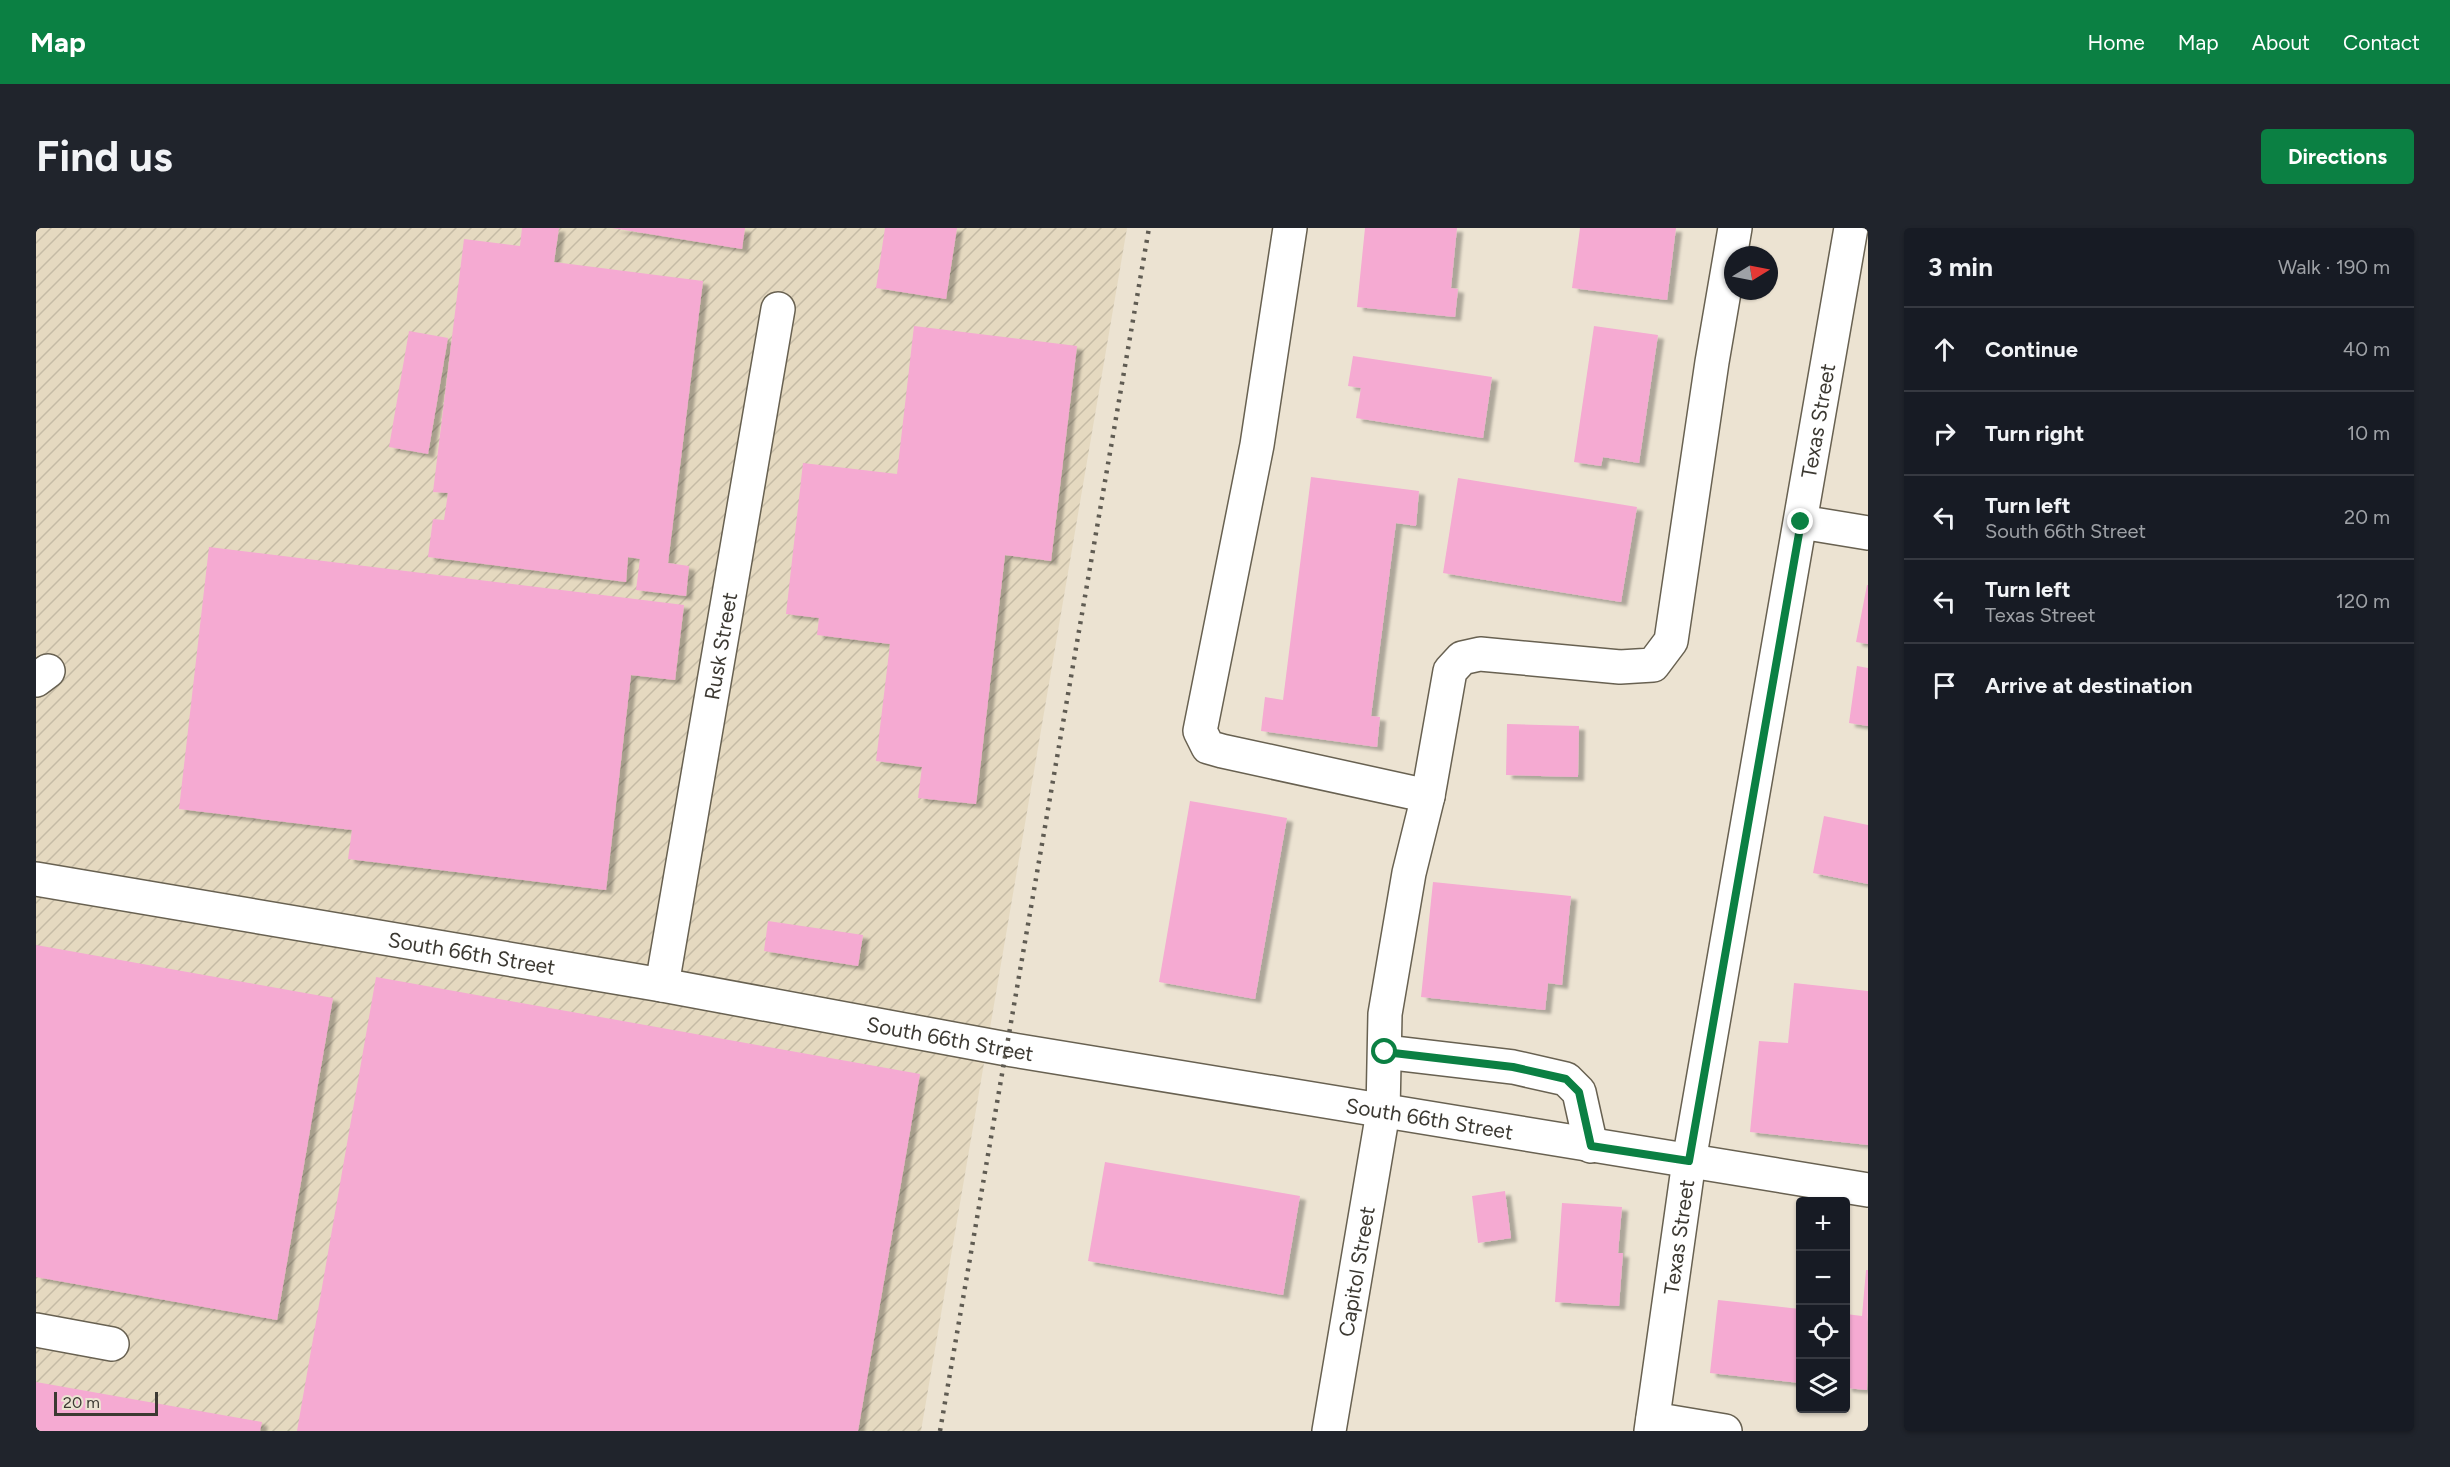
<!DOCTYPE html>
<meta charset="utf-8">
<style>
:root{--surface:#171b24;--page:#20242c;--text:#f1f3f6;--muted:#9ea1a6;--line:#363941;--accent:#0b8043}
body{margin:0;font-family:Figtree,sans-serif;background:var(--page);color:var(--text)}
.controls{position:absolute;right:18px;bottom:18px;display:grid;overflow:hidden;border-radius:6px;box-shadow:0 2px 4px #0004}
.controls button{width:54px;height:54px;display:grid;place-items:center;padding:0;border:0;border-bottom:2px solid var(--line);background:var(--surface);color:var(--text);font:30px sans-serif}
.compass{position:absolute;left:1688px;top:18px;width:54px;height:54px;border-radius:50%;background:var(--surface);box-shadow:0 2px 4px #0004;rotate:80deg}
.scale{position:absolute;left:18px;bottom:15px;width:104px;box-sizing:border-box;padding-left:6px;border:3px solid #3c3932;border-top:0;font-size:16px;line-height:21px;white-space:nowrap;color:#3c3932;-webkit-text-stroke:4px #ece3d2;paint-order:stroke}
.stop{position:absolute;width:18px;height:18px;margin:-14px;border:4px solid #0b8043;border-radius:50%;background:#fff}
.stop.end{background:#0b8043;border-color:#fff;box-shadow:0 2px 6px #0008}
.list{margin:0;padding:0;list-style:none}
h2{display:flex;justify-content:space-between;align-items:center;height:78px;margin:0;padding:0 24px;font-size:26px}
h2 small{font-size:20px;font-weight:400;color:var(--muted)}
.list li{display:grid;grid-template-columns:39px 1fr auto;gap:18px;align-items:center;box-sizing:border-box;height:84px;padding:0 24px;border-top:2px solid var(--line)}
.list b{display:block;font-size:22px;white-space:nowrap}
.list p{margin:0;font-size:20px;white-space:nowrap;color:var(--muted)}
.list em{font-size:20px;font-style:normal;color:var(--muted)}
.icon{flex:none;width:33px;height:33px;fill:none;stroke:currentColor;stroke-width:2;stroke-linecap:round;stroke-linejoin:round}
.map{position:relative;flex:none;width:1832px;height:1203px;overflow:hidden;border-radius:6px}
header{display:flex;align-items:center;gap:36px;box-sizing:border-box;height:84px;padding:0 30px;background:var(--accent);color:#fff}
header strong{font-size:28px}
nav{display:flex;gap:33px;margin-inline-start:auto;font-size:21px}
.intro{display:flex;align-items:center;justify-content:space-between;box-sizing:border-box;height:144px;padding:0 36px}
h1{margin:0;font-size:42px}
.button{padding:15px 27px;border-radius:6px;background:var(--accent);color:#fff;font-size:21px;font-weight:700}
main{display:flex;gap:36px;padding:0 36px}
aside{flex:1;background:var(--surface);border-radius:6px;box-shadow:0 2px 4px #0004}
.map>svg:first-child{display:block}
</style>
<header>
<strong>Map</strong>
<nav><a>Home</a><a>Map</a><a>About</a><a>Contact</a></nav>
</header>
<div class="intro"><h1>Find us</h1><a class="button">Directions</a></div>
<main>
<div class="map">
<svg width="1832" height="1203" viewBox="0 0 1832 1203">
<defs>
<pattern id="industrial-furrows" width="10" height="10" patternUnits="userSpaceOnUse" patternTransform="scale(1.5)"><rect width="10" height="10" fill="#e5d9c0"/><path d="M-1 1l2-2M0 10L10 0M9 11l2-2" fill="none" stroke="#c5bba5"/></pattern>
<filter id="shadow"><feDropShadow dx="6" dy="4" stdDeviation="1.5" flood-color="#0004"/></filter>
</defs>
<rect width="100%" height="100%" fill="#ece3d2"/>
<path fill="url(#industrial-furrows)" d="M0 0H1091L885 1203H0Z"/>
<path fill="#f5aad2" filter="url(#shadow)" d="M486 0H523L518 34 667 53 632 335 653 338 650 368 600 362 604 331 592 329 590 354 392 329 397 291 408 292 412 265 397 264 428 11 484 18Z
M576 0H709L706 21Z
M849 0H921L910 71 840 60Z
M1329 0H1421L1415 60 1422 61 1419 89 1321 79Z
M1544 0H1640L1631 72 1536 60Z
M878 98 1041 118 1015 333 969 327 940 576 882 570 886 539 840 533 854 416 781 407 783 390 750 386 767 235 861 246Z
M1558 98 1622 107 1603 235 1567 229 1565 238 1538 234Z
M373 103 412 110 392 226 353 219Z
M1317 128 1456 149 1447 210 1320 190 1325 160 1312 158Z
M1275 249 1383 263 1380 298 1360 295 1335 488 1344 489 1341 519 1225 503 1229 469 1247 472Z
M1422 250 1601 279 1585 374 1407 345Z
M173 319 648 377 639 452 595 447 570 662 312 631 316 602 143 581Z
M1831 357H1832V416L1820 414Z
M1821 438 1832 440V498L1813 495Z
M1471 496 1543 498 1542 549 1470 547Z
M1154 573 1251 590 1219 771 1123 754Z
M1788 588 1832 597V656L1777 645Z
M1397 654 1535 668 1526 757 1512 755 1509 782 1385 769Z
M732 693 827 707 822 738 728 723Z
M0 717 297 770 241 1092 0 1049Z
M340 749 884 846 822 1203H261Z
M1758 755 1832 763V917L1714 904 1723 813 1752 815Z
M1069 934 1264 968 1247 1067 1052 1033Z
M1469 963 1475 1010 1442 1015 1436 968Z
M1526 975 1586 979 1582 1025H1587L1583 1078 1519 1074Z
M1830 1042H1832L1831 1162 1810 1160V1086L1826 1088Z
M1682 1072 1764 1081V1155L1674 1145Z
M0 1154 226 1194 224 1203H0Z"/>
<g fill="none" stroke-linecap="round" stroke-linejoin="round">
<defs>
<g id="minor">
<path d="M1254 0 1221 217 1164 503 1172 519 1186 523 1392 568"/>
<path d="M1765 294 1832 305"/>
<path d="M0 452 12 443"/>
<path id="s1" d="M0 651 626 757 971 821 1832 962"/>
<path id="s2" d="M626 757 742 81"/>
<path d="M1349 824 1477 839 1530 851 1543 864 1555 918"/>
<path d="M0 1102 76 1116"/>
<path d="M1617 1191 1689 1203"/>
<path id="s3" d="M1293 1203 1347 884 1349 786 1373 645 1392 568 1414 443 1426 430 1444 426 1584 439 1617 437 1635 413 1676 134 1699 0"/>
<path id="s4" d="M1615 1203 1653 933 1815 0"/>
</g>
</defs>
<use href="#minor" stroke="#686151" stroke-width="36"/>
<use href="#minor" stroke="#fff" stroke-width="33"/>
<path stroke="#605c53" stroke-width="4.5" stroke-dasharray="3 6" stroke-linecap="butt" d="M904 1203 1113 0"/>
</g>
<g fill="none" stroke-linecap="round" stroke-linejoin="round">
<path stroke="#0b8043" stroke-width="8" d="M1349 824 1477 839 1530 851 1543 864 1555 918 1653 933 1765 294"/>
</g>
<g text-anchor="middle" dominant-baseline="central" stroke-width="4.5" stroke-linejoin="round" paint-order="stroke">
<g font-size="21" fill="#3c3932" stroke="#ece3d2">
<text stroke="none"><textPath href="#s4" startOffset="1024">Texas Street</textPath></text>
<text stroke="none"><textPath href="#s2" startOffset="344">Rusk Street</textPath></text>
<text stroke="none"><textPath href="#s1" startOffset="442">South 66th Street</textPath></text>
<text stroke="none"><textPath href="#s1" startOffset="928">South 66th Street</textPath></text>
<text stroke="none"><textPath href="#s1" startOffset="1414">South 66th Street</textPath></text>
<text stroke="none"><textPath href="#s4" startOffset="196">Texas Street</textPath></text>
<text stroke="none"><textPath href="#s3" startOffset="162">Capitol Street</textPath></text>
</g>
</g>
</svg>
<div class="controls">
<button>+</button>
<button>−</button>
<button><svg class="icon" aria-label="locate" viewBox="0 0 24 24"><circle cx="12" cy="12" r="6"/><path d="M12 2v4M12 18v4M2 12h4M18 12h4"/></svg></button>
<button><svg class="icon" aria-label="layers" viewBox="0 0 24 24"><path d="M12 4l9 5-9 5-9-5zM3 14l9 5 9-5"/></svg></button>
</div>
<svg class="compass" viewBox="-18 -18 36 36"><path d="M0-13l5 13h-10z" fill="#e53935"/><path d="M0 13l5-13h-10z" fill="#9ea1a6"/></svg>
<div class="scale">20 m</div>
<div class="stop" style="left:1349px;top:824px"></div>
<div class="stop end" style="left:1765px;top:294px"></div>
</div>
<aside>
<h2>3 min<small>Walk · 190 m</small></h2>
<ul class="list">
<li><svg class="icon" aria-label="ahead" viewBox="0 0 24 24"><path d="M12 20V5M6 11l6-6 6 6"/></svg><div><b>Continue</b></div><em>40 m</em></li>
<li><svg class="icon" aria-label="right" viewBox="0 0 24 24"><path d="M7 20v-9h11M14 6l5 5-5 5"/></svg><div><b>Turn right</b></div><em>10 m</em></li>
<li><svg class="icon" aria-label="left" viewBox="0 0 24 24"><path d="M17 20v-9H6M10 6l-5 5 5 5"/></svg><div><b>Turn left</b><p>South 66th Street</p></div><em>20 m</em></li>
<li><svg class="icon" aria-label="left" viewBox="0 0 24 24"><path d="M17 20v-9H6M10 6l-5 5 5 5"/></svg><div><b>Turn left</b><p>Texas Street</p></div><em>120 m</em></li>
<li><svg class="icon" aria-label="arrive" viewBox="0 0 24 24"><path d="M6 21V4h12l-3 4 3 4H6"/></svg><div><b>Arrive at destination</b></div></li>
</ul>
</aside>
</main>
